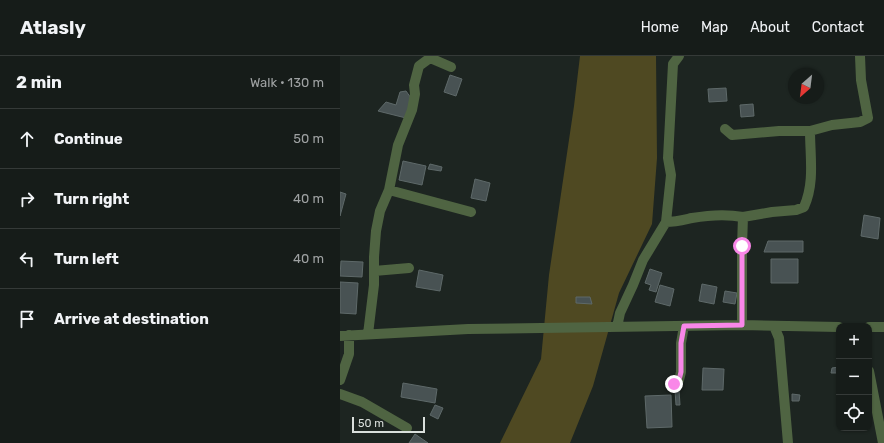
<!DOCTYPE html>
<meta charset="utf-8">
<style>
:root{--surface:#161c19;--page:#1f2522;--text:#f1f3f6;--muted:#9ea1a2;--line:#353a38}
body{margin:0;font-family:Rubik,sans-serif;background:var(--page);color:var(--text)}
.controls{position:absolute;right:12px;bottom:12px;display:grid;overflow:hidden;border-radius:8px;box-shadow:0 1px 3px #0004}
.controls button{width:36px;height:36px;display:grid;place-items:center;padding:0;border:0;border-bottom:1px solid var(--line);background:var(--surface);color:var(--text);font:20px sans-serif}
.compass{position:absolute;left:448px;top:12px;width:36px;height:36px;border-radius:50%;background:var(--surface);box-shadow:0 1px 3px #0004;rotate:208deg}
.scale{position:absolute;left:12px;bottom:10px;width:73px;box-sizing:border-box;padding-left:4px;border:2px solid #dadfdc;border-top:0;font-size:11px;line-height:14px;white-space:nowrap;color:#dadfdc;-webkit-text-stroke:3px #1d2521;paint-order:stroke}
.stop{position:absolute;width:12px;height:12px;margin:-9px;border:3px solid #f987e8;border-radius:50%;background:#fff}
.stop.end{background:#f987e8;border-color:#fff;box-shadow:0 1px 4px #0008}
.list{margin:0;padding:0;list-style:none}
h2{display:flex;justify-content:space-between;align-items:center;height:52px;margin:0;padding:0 16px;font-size:17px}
h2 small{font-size:13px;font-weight:400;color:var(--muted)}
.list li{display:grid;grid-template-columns:26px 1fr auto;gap:12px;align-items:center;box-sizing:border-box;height:60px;padding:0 16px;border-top:1px solid var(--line)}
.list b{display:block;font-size:15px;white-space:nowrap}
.list em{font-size:13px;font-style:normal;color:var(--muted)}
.icon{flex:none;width:22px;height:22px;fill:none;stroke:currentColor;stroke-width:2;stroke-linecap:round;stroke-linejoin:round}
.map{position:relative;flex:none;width:544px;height:387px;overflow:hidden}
header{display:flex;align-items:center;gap:24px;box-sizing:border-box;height:56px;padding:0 20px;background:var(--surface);border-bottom:1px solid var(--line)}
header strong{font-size:19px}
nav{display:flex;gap:22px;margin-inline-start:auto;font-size:14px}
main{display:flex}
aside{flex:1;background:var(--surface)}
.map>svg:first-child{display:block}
</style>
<header>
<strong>Atlasly</strong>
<nav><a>Home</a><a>Map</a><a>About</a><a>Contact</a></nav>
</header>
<main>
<aside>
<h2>2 min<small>Walk · 130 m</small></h2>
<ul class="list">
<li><svg class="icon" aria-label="ahead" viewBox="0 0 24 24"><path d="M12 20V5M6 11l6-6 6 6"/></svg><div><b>Continue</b></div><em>50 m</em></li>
<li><svg class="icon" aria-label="right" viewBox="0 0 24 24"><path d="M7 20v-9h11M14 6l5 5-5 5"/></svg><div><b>Turn right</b></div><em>40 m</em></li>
<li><svg class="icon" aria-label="left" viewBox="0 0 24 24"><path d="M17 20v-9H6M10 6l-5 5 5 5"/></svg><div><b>Turn left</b></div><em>40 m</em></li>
<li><svg class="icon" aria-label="arrive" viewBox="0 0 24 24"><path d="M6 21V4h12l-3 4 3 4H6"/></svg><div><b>Arrive at destination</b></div></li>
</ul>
</aside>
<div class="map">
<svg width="544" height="387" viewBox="0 0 544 387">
<rect width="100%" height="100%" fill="#1d2521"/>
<path fill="#4f4922" d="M240 0H316L317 102 312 168 279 237 253 330 230 387H160L201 303 209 219 234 50Z"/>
<path fill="#485253" stroke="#5e6969" d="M110 19 122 23 116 40 104 36Z
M386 32 387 45 369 46 368 33Z
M66 35 71 42 66 62 38 55 46 46 56 49 60 36Z
M413 48 414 60 401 61 400 49Z
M63 105 86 110 82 129 59 124Z
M90 108 102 111 101 115 88 113Z
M135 123 150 127 146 145 131 142Z
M0 136 6 138 0 160Z
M524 159 540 162 538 183 521 180Z
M428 185H463V196H424Z
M431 203H458V227H431Z
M1 205 23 206 22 221 0 220Z
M310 213 322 217 316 236 309 234 311 229 305 227Z
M79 214 103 219 100 235 76 231Z
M0 226 18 227 16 258 0 257Z
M362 228 377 231 374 248 359 245Z
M320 229 334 233 330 250 315 246Z
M385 235 397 237 395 248 383 246Z
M236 241H250L252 248 236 247Z
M499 311V317H491L492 312Z
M363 312 384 313 383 334H362Z
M63 327 97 333 95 347 61 341Z
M335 334H339L340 349H336Z
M452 338 460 339 459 345H452Z
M331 339 332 371 307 372 305 340Z
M95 349 103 352 98 363 90 359Z
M75 378 88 387H69Z"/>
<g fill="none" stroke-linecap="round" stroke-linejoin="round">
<path stroke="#4f6442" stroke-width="10" d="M385 73 392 79 439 75H470
M49 134 131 156
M326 166C336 166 343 164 352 162 369 159 387 158 403 161
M34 215 69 212
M402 269V190L403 161 432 156 456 154 464 151C475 127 470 100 470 75L492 69 520 66 528 62 521 24 520 0
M434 270 439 282 448 387
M277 271 280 257 293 229 303 204 326 166 331 119 328 102 333 8 339 0
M529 271H544
M28 278 34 229V201L36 175 40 155 49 134 58 89 72 54 75 38 74 29 79 10 90 2 111 11
M0 280 128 273 402 269 499 271
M529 315 543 387
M0 324 9 298V279
M334 329 339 324 341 316V287L344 270
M0 338 22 346 67 372"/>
</g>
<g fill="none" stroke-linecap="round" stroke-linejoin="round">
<path stroke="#f987e8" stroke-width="5" d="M334 328 339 324 341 316V287L344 270 402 269V190"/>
</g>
</svg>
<div class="controls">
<button>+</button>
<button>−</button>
<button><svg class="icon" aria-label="locate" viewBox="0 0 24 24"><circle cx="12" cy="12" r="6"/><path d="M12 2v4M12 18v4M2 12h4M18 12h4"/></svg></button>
</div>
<svg class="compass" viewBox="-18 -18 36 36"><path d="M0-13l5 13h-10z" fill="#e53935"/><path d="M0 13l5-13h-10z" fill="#9ea1a2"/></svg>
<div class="scale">50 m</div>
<div class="stop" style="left:402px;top:190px"></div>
<div class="stop end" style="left:334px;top:328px"></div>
</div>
</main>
